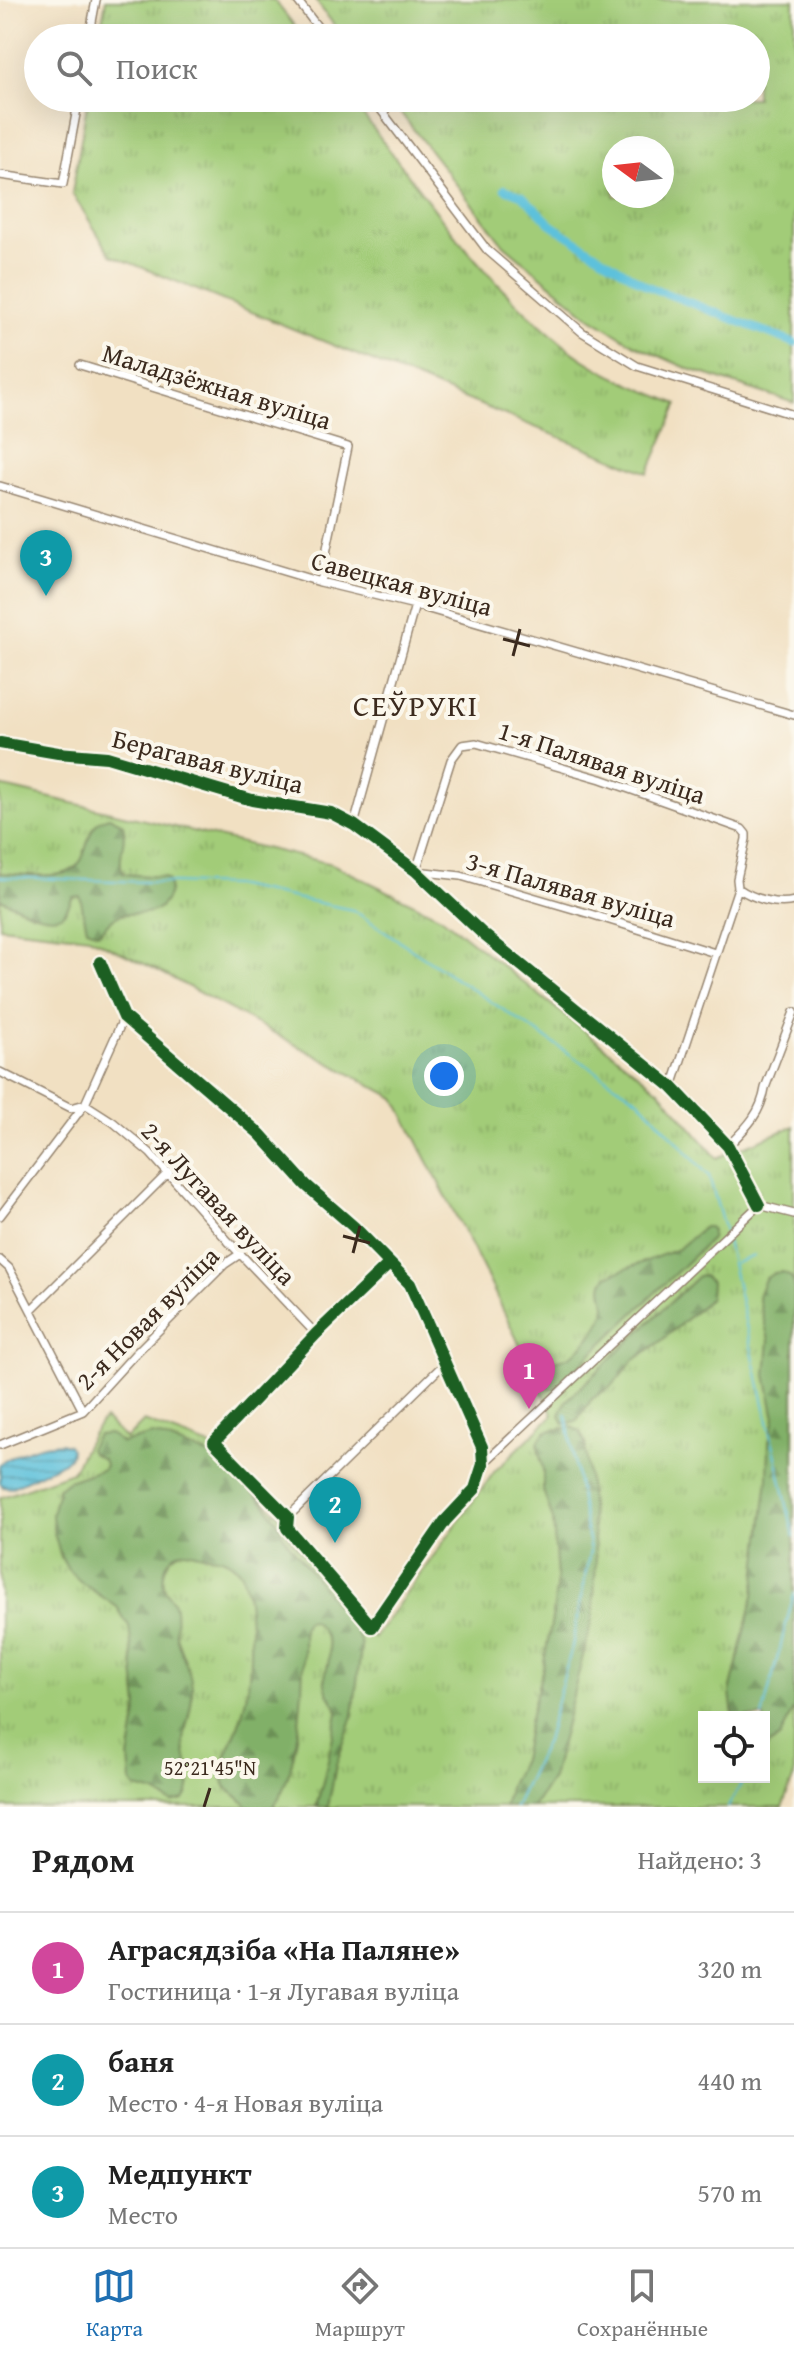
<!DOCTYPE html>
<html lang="ru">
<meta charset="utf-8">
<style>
:root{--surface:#fff;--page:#f2f2f2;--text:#222;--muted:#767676;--line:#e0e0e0;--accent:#1f6fb2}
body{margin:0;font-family:"Gentium Book Plus",serif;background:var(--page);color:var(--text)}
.controls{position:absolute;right:24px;bottom:24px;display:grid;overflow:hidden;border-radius:0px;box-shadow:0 8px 32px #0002}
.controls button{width:72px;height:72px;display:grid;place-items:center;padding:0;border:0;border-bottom:2px solid var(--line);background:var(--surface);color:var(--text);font:40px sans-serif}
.compass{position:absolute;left:602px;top:136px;width:72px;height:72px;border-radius:50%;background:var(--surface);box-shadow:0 8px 32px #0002;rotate:285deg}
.you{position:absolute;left:444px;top:1076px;width:28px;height:28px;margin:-20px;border:6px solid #fff;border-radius:50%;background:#1a73e8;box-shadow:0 0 0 12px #1a73e833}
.badge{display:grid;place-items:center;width:52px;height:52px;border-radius:50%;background:var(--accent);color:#fff;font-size:26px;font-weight:700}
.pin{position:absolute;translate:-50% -66px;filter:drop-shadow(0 2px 4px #0008)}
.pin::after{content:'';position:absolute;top:42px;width:28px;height:24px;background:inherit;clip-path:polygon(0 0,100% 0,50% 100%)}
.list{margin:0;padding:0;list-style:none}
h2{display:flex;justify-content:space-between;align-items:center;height:104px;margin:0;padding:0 32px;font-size:34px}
h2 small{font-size:26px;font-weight:400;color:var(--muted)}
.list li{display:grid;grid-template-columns:52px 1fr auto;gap:24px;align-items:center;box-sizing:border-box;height:112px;padding:0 32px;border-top:2px solid var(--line)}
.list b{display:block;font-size:30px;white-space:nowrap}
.list p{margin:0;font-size:26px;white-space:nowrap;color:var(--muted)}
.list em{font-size:26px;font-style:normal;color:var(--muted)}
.icon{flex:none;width:44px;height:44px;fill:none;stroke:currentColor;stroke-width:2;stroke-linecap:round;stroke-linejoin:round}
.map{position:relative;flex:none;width:794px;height:1807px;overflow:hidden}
.search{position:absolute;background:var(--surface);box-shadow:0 8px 32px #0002;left:24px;right:24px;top:24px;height:88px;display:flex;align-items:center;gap:20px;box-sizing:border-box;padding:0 28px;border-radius:44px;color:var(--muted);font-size:30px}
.sheet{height:440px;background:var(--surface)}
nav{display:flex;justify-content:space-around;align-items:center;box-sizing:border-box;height:112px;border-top:2px solid var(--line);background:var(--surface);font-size:22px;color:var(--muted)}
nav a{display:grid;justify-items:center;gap:4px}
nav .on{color:var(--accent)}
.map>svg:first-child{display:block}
</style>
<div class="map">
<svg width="794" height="1807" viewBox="0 0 794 1807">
<defs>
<pattern id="grass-tufts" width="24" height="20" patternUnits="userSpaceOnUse" patternTransform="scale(2)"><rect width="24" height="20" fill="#a2cc78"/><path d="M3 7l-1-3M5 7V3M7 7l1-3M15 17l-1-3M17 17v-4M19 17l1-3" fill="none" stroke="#8caf67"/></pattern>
<pattern id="forest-firs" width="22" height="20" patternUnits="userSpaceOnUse" patternTransform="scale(2)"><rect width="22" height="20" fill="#81b068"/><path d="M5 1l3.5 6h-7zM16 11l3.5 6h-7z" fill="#6b8f55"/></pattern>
<pattern id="water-rules" width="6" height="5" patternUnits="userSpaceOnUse" patternTransform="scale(2)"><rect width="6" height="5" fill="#5dc1db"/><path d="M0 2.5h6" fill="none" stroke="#4e9db1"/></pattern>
</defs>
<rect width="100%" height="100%" fill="#fbf7ec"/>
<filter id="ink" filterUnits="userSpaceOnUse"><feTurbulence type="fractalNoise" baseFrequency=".0125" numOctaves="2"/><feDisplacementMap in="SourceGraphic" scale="16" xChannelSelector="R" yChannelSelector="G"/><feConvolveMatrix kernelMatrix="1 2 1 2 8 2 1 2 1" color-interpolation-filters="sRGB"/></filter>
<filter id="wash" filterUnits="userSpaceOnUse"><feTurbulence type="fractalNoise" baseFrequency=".006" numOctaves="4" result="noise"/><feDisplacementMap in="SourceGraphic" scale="32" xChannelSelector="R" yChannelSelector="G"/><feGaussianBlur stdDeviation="1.8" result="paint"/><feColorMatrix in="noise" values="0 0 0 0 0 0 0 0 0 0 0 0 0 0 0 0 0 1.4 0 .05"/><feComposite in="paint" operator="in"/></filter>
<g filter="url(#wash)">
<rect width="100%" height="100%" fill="#f1e0c2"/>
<path fill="url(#grass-tufts)" stroke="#6e7b4b" stroke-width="2" fill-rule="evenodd" d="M106 0H274L304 38H99Z
M315 0H794V403L689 369 635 345 591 318 504 245 389 98H756V38H344ZM662 148V196H614V148Z
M88 98H350C411 176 466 261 542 326 552 335 563 345 574 353 606 376 641 389 678 404L648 473 111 255 72 193Z
M0 786 332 864 441 917 659 1090 717 1158 794 1126V1776L782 1807H0V1498L72 1472 92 1434 104 1419 126 1439 144 1421 210 1446 279 1515 289 1537 374 1638 495 1471 553 1415 483 1268 395 1098 157 970 89 937 0 927ZM704 1717H764V1777H704Z"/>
<path fill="url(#forest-firs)" stroke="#5e6d43" stroke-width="2" d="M109 817 123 824C128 842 115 859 124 874L163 877 168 880C170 888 170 892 166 899 155 920 136 910 118 916 109 919 106 928 98 933L87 929 80 896 73 897C69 903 68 910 62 914 48 924 15 905 0 899V873C18 874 54 879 70 871 93 860 81 823 109 817Z
M704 1227H709L712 1230 711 1239 558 1386 553 1389 545 1387 541 1376 546 1364C554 1360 562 1360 570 1356 583 1348 606 1322 605 1305 604 1293 598 1287 607 1276L678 1249Z
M783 1272 791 1277 794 1284V1708L780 1737 764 1750V1717H733L730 1692 754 1595 768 1478 769 1442 775 1418 766 1375 769 1340 758 1296 765 1279 774 1273Z
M698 1276H704L711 1282 710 1297 705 1303 661 1341 633 1361 614 1384 592 1399 576 1421 564 1424 560 1415 566 1401Z
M572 1427 580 1431 585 1442 596 1561 593 1616 552 1778 533 1807H504L510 1785 522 1760 529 1722 543 1667 553 1614 557 1579 553 1520 543 1490V1470L538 1446 539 1440 547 1431Z
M109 1434 122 1443 152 1435 160 1437 221 1459 265 1504 277 1521 284 1537 353 1626 360 1640 361 1648 353 1716 336 1765 328 1807H316L325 1774 338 1713C336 1701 326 1695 325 1684 324 1675 328 1667 329 1659 331 1644 323 1627 311 1620L306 1621 303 1627C304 1675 302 1768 273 1807H247C242 1796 227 1793 223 1780 219 1766 228 1752 233 1739 250 1700 251 1668 250 1626 248 1601 250 1567 221 1558 215 1556 209 1557 203 1555 192 1553 183 1547 174 1555 165 1562 161 1578 165 1589 167 1594 172 1598 174 1604 177 1614 174 1625 176 1635 180 1653 191 1669 192 1687 194 1706 185 1723 184 1741 184 1762 197 1781 184 1800L172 1803 155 1793 136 1788 131 1781 129 1758 138 1706 129 1626 117 1607 82 1583 68 1570 61 1557 54 1533 52 1515 58 1489 68 1481 103 1469 105 1465 103 1459 91 1453 89 1449 97 1435Z"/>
<path fill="url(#water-rules)" stroke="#4c767c" stroke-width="2" d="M61 1443 68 1445 71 1450 70 1456 64 1462 11 1488 3 1487 0 1482V1464C18 1452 39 1444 61 1443Z"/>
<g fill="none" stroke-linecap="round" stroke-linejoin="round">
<path stroke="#5dc1db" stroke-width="2" d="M0 877 233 885 353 910 639 1100 709 1176 726 1235
M727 1241 794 1536
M735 1263 754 1256
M762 1717 794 1594
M515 1807 546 1741 572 1647 590 1551 566 1414
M728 1807 745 1777"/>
<path stroke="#5dc1db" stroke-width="8" d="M505 189 523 196 553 226 647 286 794 343"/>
</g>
</g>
<g filter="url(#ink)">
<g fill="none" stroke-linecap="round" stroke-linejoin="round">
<defs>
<path id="minor" d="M297 0 326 38
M89 38 96 0
M372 98 487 250 582 332 637 366 794 415
M0 175 63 184 79 98
M80 365 348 447 320 582
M0 486 320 582 415 605 794 715
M0 743 58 753 107 757 252 800 331 813 354 825 416 871 483 934 672 1087 728 1146 759 1205
M354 825 415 605
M715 953 587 913 461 876 416 871 451 760 462 745 476 743 601 779 742 829 746 834V839L737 879 738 888C752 898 777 906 794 901
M100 962 124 1017 260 1134 306 1185 354 1227 410 1284 482 1447 483 1464 475 1489 445 1521 372 1627 287 1528 288 1517 214 1442 316 1334 389 1264
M0 1072 71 1108 85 1104 113 1122 150 1153 228 1241 316 1334
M672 1087 738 888
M728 1146C746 1128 761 1114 765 1088L794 1012
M0 1216 85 1104 124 1017
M0 1260 9 1268 83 1411 0 1445
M31 1310 169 1172
M83 1411 134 1355 225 1264 240 1254
M483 1464 759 1205 794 1214
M288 1517 445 1363"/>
</defs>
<use href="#minor" stroke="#968570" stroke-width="10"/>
<use href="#minor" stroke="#fff" stroke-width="7"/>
<defs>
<path id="cycleway" d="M0 743 58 753 107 757 252 800 331 813 354 825 416 871 483 934 672 1087 728 1146 759 1205
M100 962 124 1017 260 1134 306 1185 354 1227 410 1284 482 1447 483 1464 475 1489 445 1521 372 1627 287 1528 288 1517 214 1442 316 1334 389 1264"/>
</defs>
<use href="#cycleway" stroke="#fbf7ec" stroke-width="17"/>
<use href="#cycleway" stroke="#1b5e20" stroke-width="12"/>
</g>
</g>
<path fill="none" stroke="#3b2a1e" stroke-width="3" d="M503 639 530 646M513 656 520 629M343 1236 370 1243M353 1253 360 1226M204 1807 210 1788"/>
<g text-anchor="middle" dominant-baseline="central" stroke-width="8" stroke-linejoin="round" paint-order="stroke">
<g font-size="26" fill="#3b2a1e" stroke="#fbf7ec">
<text transform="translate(217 386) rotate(17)">Маладзёжная вуліца</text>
<text transform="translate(402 583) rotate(15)">Савецкая вуліца</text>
<text transform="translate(208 761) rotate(14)">Берагавая вуліца</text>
<text transform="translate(602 762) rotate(18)">1-я Палявая вуліца</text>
<text transform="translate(571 889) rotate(16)">3-я Палявая вуліца</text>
<text transform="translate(219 1203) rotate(47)">2-я Лугавая вуліца</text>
<text transform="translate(147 1318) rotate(-45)">2-я Новая вуліца</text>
</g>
<g font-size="30" letter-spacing="2" fill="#3b2a1e" stroke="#fbf7ec">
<text x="416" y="705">СЕЎРУКІ</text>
</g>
</g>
<g font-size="20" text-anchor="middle" fill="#3b2a1e" stroke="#fbf7ec" stroke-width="8" stroke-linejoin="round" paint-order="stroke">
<text x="210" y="1775">52°21'45"N</text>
</g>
</svg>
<div class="controls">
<button><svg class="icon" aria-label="locate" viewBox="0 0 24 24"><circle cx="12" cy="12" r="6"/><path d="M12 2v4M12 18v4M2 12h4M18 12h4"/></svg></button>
</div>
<svg class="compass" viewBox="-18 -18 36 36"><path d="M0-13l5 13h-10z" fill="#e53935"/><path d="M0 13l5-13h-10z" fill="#767676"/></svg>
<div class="you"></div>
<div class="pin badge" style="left:529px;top:1409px;background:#d1479c">1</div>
<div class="pin badge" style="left:335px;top:1543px;background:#0f9aa8">2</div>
<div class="pin badge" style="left:46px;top:596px;background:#0f9aa8">3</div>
<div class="search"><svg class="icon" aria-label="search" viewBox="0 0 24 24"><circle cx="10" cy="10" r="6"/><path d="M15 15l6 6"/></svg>Поиск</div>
</div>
<section class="sheet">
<h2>Рядом<small>Найдено: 3</small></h2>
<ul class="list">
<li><span class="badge" style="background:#d1479c">1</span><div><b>Аграсядзіба «На Паляне»</b><p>Гостиница · 1-я Лугавая вуліца</p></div><em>320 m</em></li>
<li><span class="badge" style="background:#0f9aa8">2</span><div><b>баня</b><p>Место · 4-я Новая вуліца</p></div><em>440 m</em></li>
<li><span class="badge" style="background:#0f9aa8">3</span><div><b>Медпункт</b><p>Место</p></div><em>570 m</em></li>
</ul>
</section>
<nav>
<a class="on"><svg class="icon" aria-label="map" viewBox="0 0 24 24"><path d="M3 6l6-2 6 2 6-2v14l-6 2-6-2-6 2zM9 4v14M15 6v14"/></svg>Карта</a>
<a><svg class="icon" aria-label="directions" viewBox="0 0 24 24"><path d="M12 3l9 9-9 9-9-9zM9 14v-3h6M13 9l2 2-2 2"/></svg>Маршрут</a>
<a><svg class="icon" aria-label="saved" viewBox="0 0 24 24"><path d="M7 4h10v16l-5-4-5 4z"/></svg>Сохранённые</a>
</nav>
